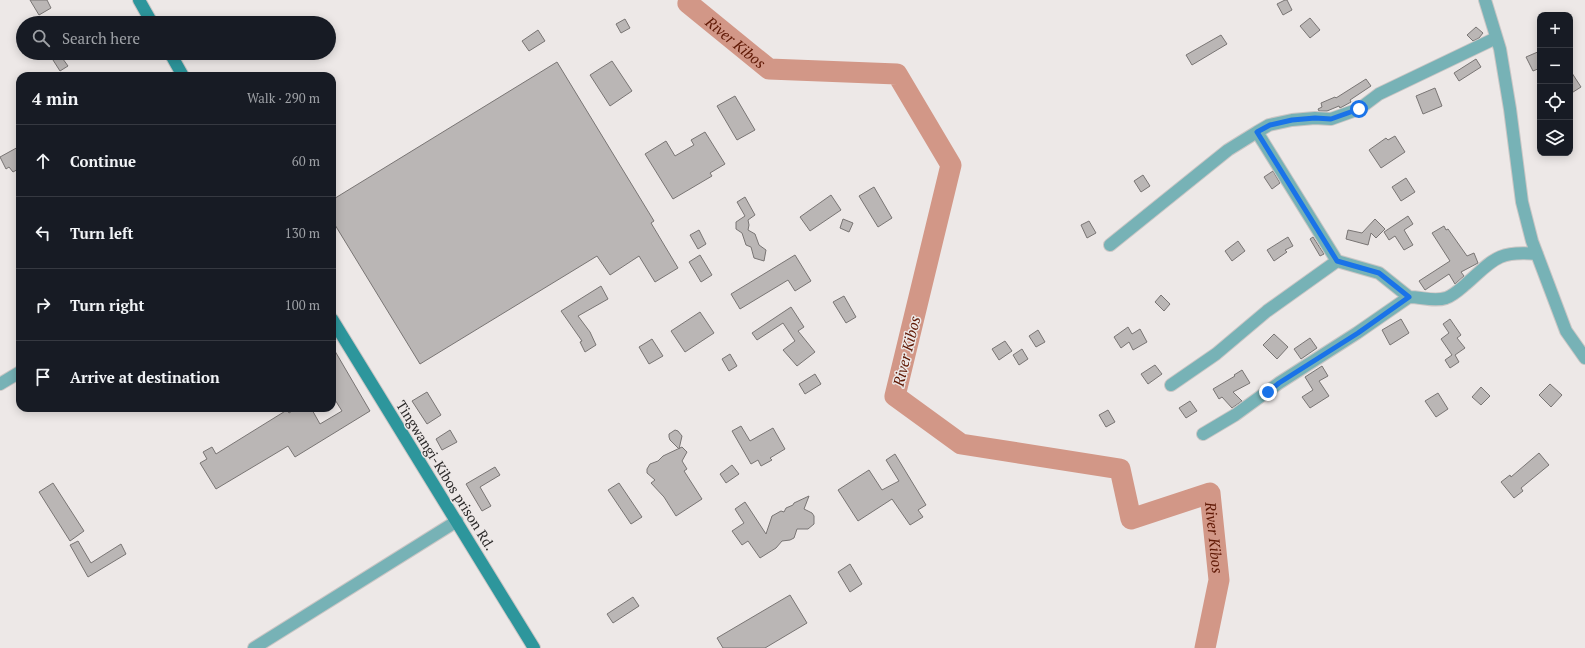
<!DOCTYPE html>
<meta charset="utf-8">
<style>
:root{--surface:#171b24;--page:#242831;--text:#f1f3f6;--muted:#9ea1a6;--line:#363941}
body{margin:0;font-family:"PT Serif",serif;background:var(--page);color:var(--text)}
.controls{position:absolute;right:12px;top:12px;display:grid;overflow:hidden;border-radius:8px;box-shadow:0 2px 10px #0003}
.controls button{width:36px;height:36px;display:grid;place-items:center;padding:0;border:0;border-bottom:1px solid var(--line);background:var(--surface);color:var(--text);font:20px sans-serif}
.stop{position:absolute;width:12px;height:12px;margin:-9px;border:3px solid #1a73e8;border-radius:50%;background:#fff}
.stop.end{background:#1a73e8;border-color:#fff;box-shadow:0 1px 4px #0008}
.list{margin:0;padding:0;list-style:none}
h2{display:flex;justify-content:space-between;align-items:center;height:52px;margin:0;padding:0 16px;font-size:17px}
h2 small{font-size:13px;font-weight:400;color:var(--muted)}
.list li{display:grid;grid-template-columns:26px 1fr auto;gap:12px;align-items:center;box-sizing:border-box;height:72px;padding:0 16px;border-top:1px solid var(--line)}
.list b{display:block;font-size:15px;white-space:nowrap}
.list em{font-size:13px;font-style:normal;color:var(--muted)}
.icon{flex:none;width:22px;height:22px;fill:none;stroke:currentColor;stroke-width:2;stroke-linecap:round;stroke-linejoin:round}
.map{position:relative;flex:none;width:1585px;height:648px;overflow:hidden}
.search{position:absolute;background:var(--surface);box-shadow:0 2px 10px #0003;left:16px;top:16px;width:320px;height:44px;display:flex;align-items:center;gap:10px;box-sizing:border-box;padding:0 14px;border-radius:22px;color:var(--muted);font-size:15px}
.panel{position:absolute;background:var(--surface);box-shadow:0 2px 10px #0003;left:16px;top:72px;width:320px;height:340px;border-radius:12px}
.map>svg:first-child{display:block}
</style>
<div class="map">
<svg width="1585" height="648" viewBox="0 0 1585 648">
<rect width="100%" height="100%" fill="#ede8e7"/>
<g fill="none" stroke-linecap="round" stroke-linejoin="round">
<path stroke="#d29787" stroke-width="21" id="s1" d="M689 0 688 3 769 69 897 74 951 165 895 396 961 444 1120 469 1131 519 1210 493 1219 580 1205 648"/>
</g>
<path fill="#bab6b5" stroke="#797574" d="M30 0H47L51 8 39 15Z
M1285 0H1287L1292 10 1283 15 1277 4Z
M1310 18 1320 30 1310 38 1300 26Z
M625 19 630 28 621 33 616 24Z
M1476 27 1483 33 1479 38 1473 41 1467 35Z
M538 30 545 41 529 51 522 41Z
M1221 35 1227 44 1192 65 1186 55Z
M1540 51V68L1533 71 1526 57Z
M60 55 68 66 60 71 53 60Z
M1476 59 1481 67 1459 81 1454 73Z
M612 61 632 91 610 106 590 75Z
M557 62 654 221 651 223 678 268 655 282 639 256 610 275 597 256 420 364 332 220V200Z
M1570 70 1581 87 1570 94Z
M1366 79 1371 86 1350 100 1351 102 1340 108 1339 106 1327 111H1319L1318 109 1322 107 1321 103 1335 97 1336 98Z
M1435 88 1442 106 1423 114 1416 96Z
M735 96 755 130 737 140 717 106Z
M705 132 725 164 710 173 712 176 673 199 645 154 666 141 675 156 694 145 691 140Z
M1395 136 1405 152 1381 168 1369 150 1386 138 1388 140Z
M20 146V168L13 172 9 167 6 169 0 157Z
M1273 171 1280 183 1272 189 1264 177Z
M1143 175 1150 186 1141 192 1134 181Z
M1406 178 1415 192 1401 201 1392 187Z
M874 187 892 218 878 227 859 196Z
M831 195 841 210 810 231 800 217Z
M745 197 755 215 748 220 749 225 748 230 755 234 759 245 766 250 764 261 754 258 751 247 746 245 742 233 736 229V222L745 216 737 202Z
M1408 216 1413 224 1404 230 1413 245 1404 250 1395 236 1389 240 1384 232Z
M843 219 853 223 849 232 840 228Z
M1375 219 1385 229 1376 238 1371 233 1368 245 1346 239 1348 230 1362 233Z
M1089 221 1096 233 1087 238 1081 225Z
M1444 226 1446 230 1448 229 1467 256 1474 253 1478 263 1461 272 1464 276 1455 284 1449 274 1425 290 1419 281 1450 261 1432 233Z
M699 230 706 244 698 249 690 235Z
M1288 237 1293 246 1285 250 1287 252 1274 261 1267 250Z
M1313 237 1324 254 1320 256 1310 239Z
M1238 241 1245 251 1232 261 1225 251Z
M700 255 712 275 701 282 689 262Z
M795 255 811 281 795 291 788 280 740 309 731 294Z
M601 286 608 299 578 316 590 332 596 345 585 352 580 342 582 341 561 311Z
M1161 295 1170 304 1164 311 1155 302Z
M844 296 856 317 846 323 833 302Z
M791 307 804 327 798 331 815 352 797 366 783 350 795 341 783 323 757 340 752 333Z
M700 312 714 333 685 352 671 331Z
M1401 319 1409 333 1390 345 1382 330Z
M1450 319 1461 335 1457 338 1465 348 1455 355 1459 362 1450 368 1445 360 1452 355 1441 339 1449 333 1443 324Z
M1128 327 1132 334 1140 329 1147 342 1133 350 1129 342 1121 348 1114 337Z
M1038 330 1045 342 1036 347 1029 336Z
M1274 334 1288 347 1277 359 1263 345Z
M1310 338 1317 348 1301 359 1294 349Z
M652 339 663 356 649 364 639 347Z
M1005 341 1012 351 999 360 992 349Z
M332 346 370 411 295 457 288 446 216 489 200 463 207 459 203 452 212 447 216 454 287 410 289 413 297 408H311L320 424 342 411 332 395Z
M1022 349 1028 359 1019 365 1013 355Z
M730 354 737 366 729 371 722 359Z
M1155 365 1162 374 1148 384 1141 374Z
M1322 366 1328 376 1319 381 1329 396 1310 408 1302 397 1313 390 1305 377Z
M1242 370 1250 383 1233 392 1242 401 1232 408 1222 397 1219 399 1213 389 1235 376 1234 375Z
M815 374 821 384 805 394 799 384Z
M1550 384 1562 395 1551 407 1539 395Z
M1481 387 1490 396 1481 405 1472 397Z
M427 392 441 415 427 424 412 401Z
M1438 393 1448 409 1436 417 1425 401Z
M1190 401 1197 411 1186 418 1179 408Z
M1108 410 1115 422 1106 427 1099 415Z
M741 426 750 441 773 428 785 449 770 458 772 460 761 466 758 460 751 464 732 431Z
M450 430 457 442 442 450 436 439Z
M675 430 678 431 682 436 679 449 670 440 669 437V434Z
M682 447 687 452 682 461 687 469 684 471 702 499 676 516 664 497 651 483 655 480 647 473V469L650 464 658 461 663 456Z
M1539 453 1549 465 1521 488 1523 491 1514 498 1501 482 1510 475 1511 477Z
M895 454 926 505 918 510 923 517 910 525 892 499 858 521 838 490 869 470 882 490 899 481 886 460Z
M732 465 739 474 726 483 720 474Z
M495 467 500 475 480 487 491 506 482 511 466 484Z
M53 483 84 531 70 541 39 492Z
M619 483 642 517 631 524 608 490Z
M809 496 804 509 812 513 814 516V524L808 529H797L794 538 790 540 782 541 776 548 760 558 748 541 742 545 732 531 744 523 735 509 745 502 766 534 772 516 781 511 784 512 786 508 793 505 794 503Z
M78 541 91 563 121 544 126 554 88 577 70 545Z
M850 564 862 584 850 592 838 572Z
M790 595 807 623 765 648H723L717 638Z
M633 597 639 606 613 623 607 614Z"/>
<g fill="none" stroke-linecap="round" stroke-linejoin="round">
<defs>
<path id="street" d="M1485 0 1500 49 1510 109 1522 202 1532 241 1566 331 1585 358
M1257 132 1337 261 1379 273 1409 297
M1110 245 1228 150 1257 132 1269 125 1292 120 1315 118 1331 119 1359 109 1379 94 1496 38
M0 384 20 372
M1171 385 1216 354 1267 311 1337 261
M1203 434 1235 415 1279 383 1357 333 1409 297C1422 297 1434 302 1446 298 1454 295 1460 289 1466 284 1493 260 1498 250 1537 254
M254 648 457 521"/>
<path id="secondary" d="M139 0 152 23
M170 53 183 76
M332 319 534 648"/>
</defs>
<use href="#street" stroke="#cac6c5" stroke-width="14"/>
<use href="#secondary" stroke="#cac6c5" stroke-width="14"/>
<use href="#street" stroke="#77b2b6" stroke-width="12"/>
<use href="#secondary" stroke="#2d969c" stroke-width="12"/>
</g>
<g fill="none" stroke-linecap="round" stroke-linejoin="round">
<path stroke="#1a73e8" stroke-width="5" d="M1268 392 1279 383 1358 333 1409 297 1379 273 1337 261 1257 132 1270 125 1292 120 1315 118 1331 119 1359 109"/>
</g>
<g text-anchor="middle" dominant-baseline="central" stroke-width="3" stroke-linejoin="round" paint-order="stroke">
<g font-size="14" fill="#2c2a2a" stroke="#ede8e7">
<text transform="translate(446 475) rotate(58)">Tingwangi-Kibos prison Rd.</text>
</g>
<g font-size="15" font-style="italic" fill="#601905" stroke="#ede8e7">
<text stroke="none"><textPath href="#s1" startOffset="65">River Kibos</textPath></text>
<text transform="translate(906 351) rotate(-76)">River Kibos</text>
<text stroke="none"><textPath href="#s1" startOffset="1001">River Kibos</textPath></text>
</g>
</g>
</svg>
<div class="controls">
<button>+</button>
<button>−</button>
<button><svg class="icon" aria-label="locate" viewBox="0 0 24 24"><circle cx="12" cy="12" r="6"/><path d="M12 2v4M12 18v4M2 12h4M18 12h4"/></svg></button>
<button><svg class="icon" aria-label="layers" viewBox="0 0 24 24"><path d="M12 4l9 5-9 5-9-5zM3 14l9 5 9-5"/></svg></button>
</div>
<div class="stop" style="left:1359px;top:109px"></div>
<div class="stop end" style="left:1268px;top:392px"></div>
<div class="search"><svg class="icon" aria-label="search" viewBox="0 0 24 24"><circle cx="10" cy="10" r="6"/><path d="M15 15l6 6"/></svg>Search here</div>
<section class="panel">
<h2>4 min<small>Walk · 290 m</small></h2>
<ul class="list">
<li><svg class="icon" aria-label="ahead" viewBox="0 0 24 24"><path d="M12 20V5M6 11l6-6 6 6"/></svg><div><b>Continue</b></div><em>60 m</em></li>
<li><svg class="icon" aria-label="left" viewBox="0 0 24 24"><path d="M17 20v-9H6M10 6l-5 5 5 5"/></svg><div><b>Turn left</b></div><em>130 m</em></li>
<li><svg class="icon" aria-label="right" viewBox="0 0 24 24"><path d="M7 20v-9h11M14 6l5 5-5 5"/></svg><div><b>Turn right</b></div><em>100 m</em></li>
<li><svg class="icon" aria-label="arrive" viewBox="0 0 24 24"><path d="M6 21V4h12l-3 4 3 4H6"/></svg><div><b>Arrive at destination</b></div></li>
</ul>
</section>
</div>
